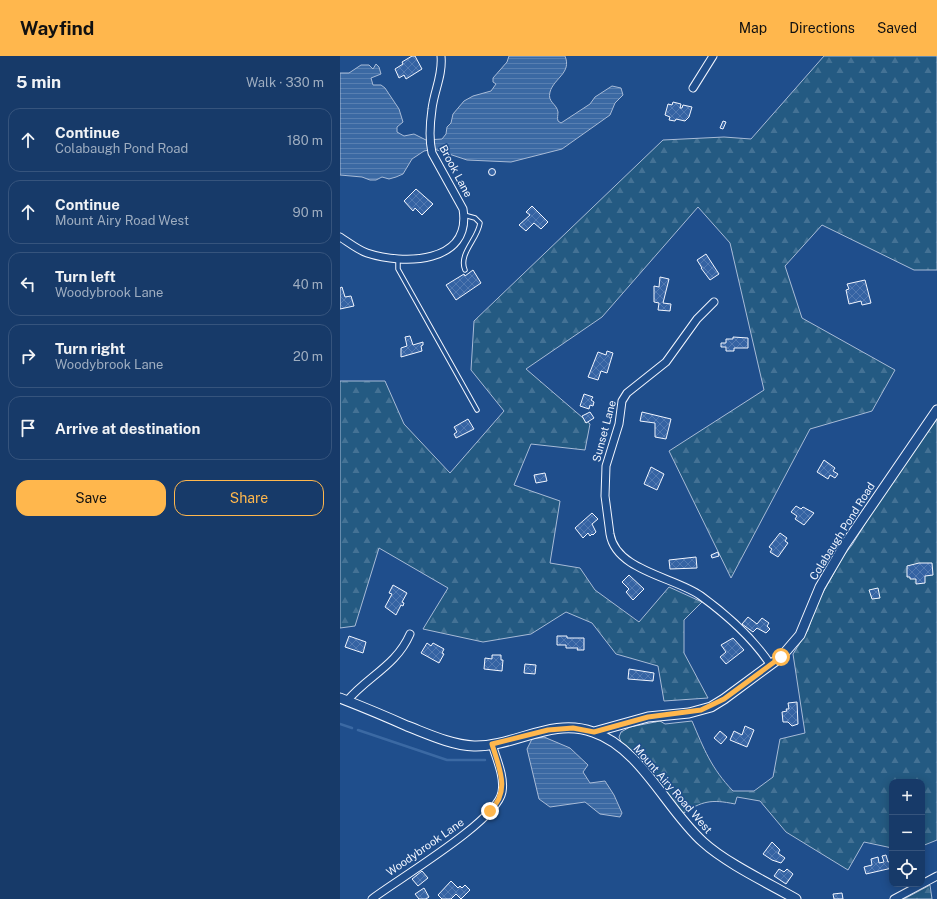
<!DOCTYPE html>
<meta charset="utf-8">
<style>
:root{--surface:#173a69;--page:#20416f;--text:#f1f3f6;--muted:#9eadc0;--line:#36547d;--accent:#ffb74d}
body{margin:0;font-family:"Public Sans",sans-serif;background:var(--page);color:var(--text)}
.controls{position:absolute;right:12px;bottom:12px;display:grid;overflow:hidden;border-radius:8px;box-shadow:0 2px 10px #0003}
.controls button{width:36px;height:36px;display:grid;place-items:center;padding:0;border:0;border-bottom:1px solid var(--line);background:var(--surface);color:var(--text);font:20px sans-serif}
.stop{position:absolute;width:12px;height:12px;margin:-9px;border:3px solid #ffb74d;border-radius:50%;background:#fff}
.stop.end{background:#ffb74d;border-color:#fff;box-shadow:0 1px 4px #0008}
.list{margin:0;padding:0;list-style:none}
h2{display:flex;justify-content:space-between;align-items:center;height:52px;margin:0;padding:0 16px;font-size:17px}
h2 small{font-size:13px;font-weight:400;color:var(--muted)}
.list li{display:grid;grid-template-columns:26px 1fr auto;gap:12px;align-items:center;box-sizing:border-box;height:64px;margin:0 8px 8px;padding:0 8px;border:1px solid var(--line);border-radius:12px}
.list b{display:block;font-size:15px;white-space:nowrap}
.list p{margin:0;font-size:13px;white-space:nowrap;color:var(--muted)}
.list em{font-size:13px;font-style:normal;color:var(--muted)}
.actions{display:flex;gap:8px;padding:12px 16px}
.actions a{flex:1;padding:9px 0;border:1px solid var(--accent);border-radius:12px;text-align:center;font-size:14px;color:var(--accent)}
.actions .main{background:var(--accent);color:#111}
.icon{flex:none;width:22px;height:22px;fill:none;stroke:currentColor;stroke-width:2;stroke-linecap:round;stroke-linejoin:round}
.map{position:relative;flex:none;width:597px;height:843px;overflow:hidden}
header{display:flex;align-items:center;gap:24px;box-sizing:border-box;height:56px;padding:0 20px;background:var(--accent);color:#111}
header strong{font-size:19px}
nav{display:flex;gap:22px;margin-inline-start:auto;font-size:14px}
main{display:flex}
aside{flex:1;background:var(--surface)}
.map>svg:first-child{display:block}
</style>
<header>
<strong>Wayfind</strong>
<nav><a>Map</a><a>Directions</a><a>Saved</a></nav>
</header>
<main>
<aside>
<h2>5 min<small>Walk · 330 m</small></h2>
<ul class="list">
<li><svg class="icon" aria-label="ahead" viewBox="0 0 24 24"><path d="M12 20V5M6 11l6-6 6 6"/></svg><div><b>Continue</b><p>Colabaugh Pond Road</p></div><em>180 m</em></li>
<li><svg class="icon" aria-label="ahead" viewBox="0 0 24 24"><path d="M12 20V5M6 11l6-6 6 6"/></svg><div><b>Continue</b><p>Mount Airy Road West</p></div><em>90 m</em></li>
<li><svg class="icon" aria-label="left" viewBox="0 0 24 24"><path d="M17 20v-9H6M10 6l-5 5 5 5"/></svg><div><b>Turn left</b><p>Woodybrook Lane</p></div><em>40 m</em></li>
<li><svg class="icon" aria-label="right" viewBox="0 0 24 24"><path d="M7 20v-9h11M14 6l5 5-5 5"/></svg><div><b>Turn right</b><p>Woodybrook Lane</p></div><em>20 m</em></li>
<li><svg class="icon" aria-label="arrive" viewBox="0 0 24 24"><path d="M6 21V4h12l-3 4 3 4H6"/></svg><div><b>Arrive at destination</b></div></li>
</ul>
<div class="actions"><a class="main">Save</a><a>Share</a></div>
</aside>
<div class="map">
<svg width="597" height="843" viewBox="0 0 597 843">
<defs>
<pattern id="forest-firs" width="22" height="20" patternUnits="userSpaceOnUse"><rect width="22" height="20" fill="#245a82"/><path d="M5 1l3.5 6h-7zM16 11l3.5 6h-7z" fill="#447295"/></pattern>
<pattern id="water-rules" width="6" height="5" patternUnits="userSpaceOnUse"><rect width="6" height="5" fill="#3b69a3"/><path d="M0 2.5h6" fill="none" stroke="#587fb1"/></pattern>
<pattern id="building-cross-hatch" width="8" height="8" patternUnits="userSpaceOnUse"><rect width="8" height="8" fill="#3563a3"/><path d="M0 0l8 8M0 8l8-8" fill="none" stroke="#537ab1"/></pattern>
</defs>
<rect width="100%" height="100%" fill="#1f4e8c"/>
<path fill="url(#forest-firs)" stroke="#a8bbd7" d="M484 0H597V214H574L482 169 445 210 462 262 555 314 532 355 470 373 391 522 329 395 424 334 390 187 358 151 262 261 186 313 250 368 245 394 191 388 174 429 220 445 210 507 240 512 255 534 299 566 329 531 362 546 344 564V597L368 642 324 645 318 610 276 598 252 567 226 556 191 578 143 586 83 573 108 532 39 492 15 570 0 572V325H45L64 368 110 417 164 355 131 314 134 265 323 84 384 81 411 83Z
M597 363V784L582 790V726H552V792L524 786 508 814 446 776 420 745 397 741 395 748C371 743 362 745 342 758L282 688 279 681 281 676 290 671 320 665 325 668 352 665C364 693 371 712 393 735H414L433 721 440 683 465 677 453 598 468 574 476 549 504 499 512 489 547 432Z
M590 829 592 843H564Z"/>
<path fill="url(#water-rules)" stroke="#a8bbd7" d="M169 0H225C232 17 214 22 210 36 207 46 217 48 218 56 218 59 217 62 218 65L221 67 250 48 255 41 272 30 281 32 283 39 275 47 270 59 222 93 171 106 127 104 94 93 84 95 72 103 63 118 56 121 49 123 42 121 36 124H30L22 121 0 119V17H9L21 9H29L33 13 36 8 39 11 41 18 31 22 33 29H41L45 32 59 53 63 66 57 71V76L64 80 74 78 86 84 102 83 106 78 107 71 111 67 113 58 124 45 133 40 151 35 156 28 153 26V22L167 6Z
M204 681 230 692 248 709 243 716 250 727 265 725 274 739 282 757 280 761 260 758 245 746 210 751 199 743 187 693 192 683Z"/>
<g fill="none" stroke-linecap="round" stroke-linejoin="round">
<path stroke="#3b69a3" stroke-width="2.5" d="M0 668 12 672
M18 674 107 704H145"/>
</g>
<path fill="url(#building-cross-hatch)" stroke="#f2f6ff" d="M72 0H75L82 13 66 23 64 19 59 22 55 13 63 8 62 6Z
M333 46 341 48 340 52H342L343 49 352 51 349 61 345 65 336 63 335 65 329 64 330 61 325 59 328 48 332 49Z
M383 65 386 66 383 73 380 72Z
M148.5 116a3.5 3.5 0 1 1 7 0a3.5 3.5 0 1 1-7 0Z
M76 133 93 148 82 159 75 152 73 155 64 145Z
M192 150 208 166 201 173 194 167 186 175 179 169 190 159 186 156Z
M366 198 379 218 370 224 361 212H362L357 204Z
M133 214 141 227 116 244 106 229 124 218 125 220Z
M320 221 329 223 323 247 331 248 330 255 318 254 319 247 314 246V230L319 231Z
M525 224 531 247 522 249 521 245 509 248 506 234 509 233 507 228Z
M2 231 5 241 11 240 14 250 0 253V232Z
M70 280 73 289 83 286V289L81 290 82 295 61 301V292L67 290 65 281Z
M393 281 408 282V292H394V295H386V291H381V287H386V283H393Z
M267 295 273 297 267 317 261 315 258 324 248 321 258 296 266 299Z
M244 338 253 341 251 344 254 346 253 350 250 349 249 353 240 350Z
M250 356 254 362 246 367 242 360Z
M302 356 331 363 326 383 315 381V367L300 365Z
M128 363 134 373 116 382 114 378 117 376 114 371Z
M484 404 495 412 493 415 498 418 495 422 490 419 488 423 477 416Z
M311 411 324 418 317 434 304 428Z
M205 417 207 425 196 427 194 419Z
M456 450 461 453 463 451 474 457 464 469 455 463 457 460 451 456Z
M252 457 258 463 252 468 256 476 253 479 252 478 250 480 248 477 243 482 235 472Z
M440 477 447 482 445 485 448 487 438 501 430 496 432 493 429 491Z
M378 496 379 500 372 502 371 499Z
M356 501 357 512 330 513 329 504Z
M579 507H592L593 519 585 520V527L576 528V523H570V521H567V510Z
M289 519 304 533 293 544 286 536 289 533 282 526Z
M53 529 67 537 62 546 64 547 63 550 61 549 56 559 45 551 52 538 49 537Z
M538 532 540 542 532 543 529 534Z
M408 561 417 568 422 562 429 567 427 570 430 573 426 577 417 572 413 576 402 568Z
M9 580 26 586 23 597 5 591Z
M217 580H227V582H244V594H237L238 592H226V589H217Z
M393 582 404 594 386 608 380 601 386 596 381 589Z
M87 587 91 590 93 587 104 593 102 597 104 598 99 607 81 597Z
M152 599H161V604H163L162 615 144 613 145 602 152 603Z
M185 608 196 609 195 618 184 617Z
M289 613 314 617 313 625 288 623Z
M457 646 458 668 452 670 448 666H443L442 656 447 655 446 653H449L448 647Z
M405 670 414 674 407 691 390 684 394 675 402 679Z
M380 675 387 681 381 688 374 682Z
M432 786 440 794 438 797 445 802 441 807 432 804 423 798Z
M546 799 548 806 552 805V812L526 818 524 811 532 809 531 803 538 801 539 807 544 806 542 800Z
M439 813 444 816 447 813 453 818 446 828 434 820Z
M82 815 88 822 78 830 72 823Z
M111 825 118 832 120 830 122 832 125 829 130 834 121 843 116 838 111 843H102L98 839Z
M84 832 89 841 86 843H79L75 838Z
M502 837 503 843H494L493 838Z"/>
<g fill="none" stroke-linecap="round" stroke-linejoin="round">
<defs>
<path id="service" d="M124 159 135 162 140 167C138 183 118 198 125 214
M58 203V213L137 354"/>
<path id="minor" d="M353 32 373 0
M0 181C8 186 18 194 27 197 63 209 132 208 123 153L92 97C89 84 90 67 92 53 94 35 103 19 101 0
M374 246 357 263 326 306 287 337 282 345 279 368 266 410 265 440 270 478C276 515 335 521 361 540 387 559 412 581 430 608
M7 645C28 620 56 610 70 578
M32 843C58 823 157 765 162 736 165 721 156 702 152 688
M554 843 597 820"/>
<path id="tertiary" d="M0 642C23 651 45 660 67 670 88 678 111 689 134 690 174 691 212 661 253 676 301 692 326 753 363 786 386 807 428 827 456 843
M254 676 308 661 349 657 371 651 384 643 441 601 460 579 480 531 504 490 597 354"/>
</defs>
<use href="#service" stroke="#f2f6ff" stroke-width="5.5"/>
<use href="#minor" stroke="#f2f6ff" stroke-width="9"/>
<use href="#tertiary" stroke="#f2f6ff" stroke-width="11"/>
<use href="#service" stroke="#1f4e8c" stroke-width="3.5"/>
<use href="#minor" stroke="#1f4e8c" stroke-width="7"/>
<use href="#tertiary" stroke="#1f4e8c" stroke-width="9"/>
</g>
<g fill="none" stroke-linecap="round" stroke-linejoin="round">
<path stroke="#ffb74d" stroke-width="5" d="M150 755C171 735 159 712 152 688L208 674 233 672 254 676 308 661 361 654 384 643 441 601"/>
</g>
<g text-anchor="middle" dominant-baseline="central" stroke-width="3" stroke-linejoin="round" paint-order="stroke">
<g font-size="11" fill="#f2f6ff" stroke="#1f4e8c">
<text transform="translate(116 115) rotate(62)">Brook Lane</text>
<text transform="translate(264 375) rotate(-75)">Sunset Lane</text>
<text transform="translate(502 475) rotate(-58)">Colabaugh Pond Road</text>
<text transform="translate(333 733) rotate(49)">Mount Airy Road West</text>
<text transform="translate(85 791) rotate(-35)">Woodybrook Lane</text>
</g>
</g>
</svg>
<div class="controls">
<button>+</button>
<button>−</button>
<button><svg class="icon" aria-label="locate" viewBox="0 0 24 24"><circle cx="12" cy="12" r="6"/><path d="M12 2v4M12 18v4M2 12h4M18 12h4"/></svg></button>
</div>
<div class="stop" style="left:441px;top:601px"></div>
<div class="stop end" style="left:150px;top:755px"></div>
</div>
</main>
